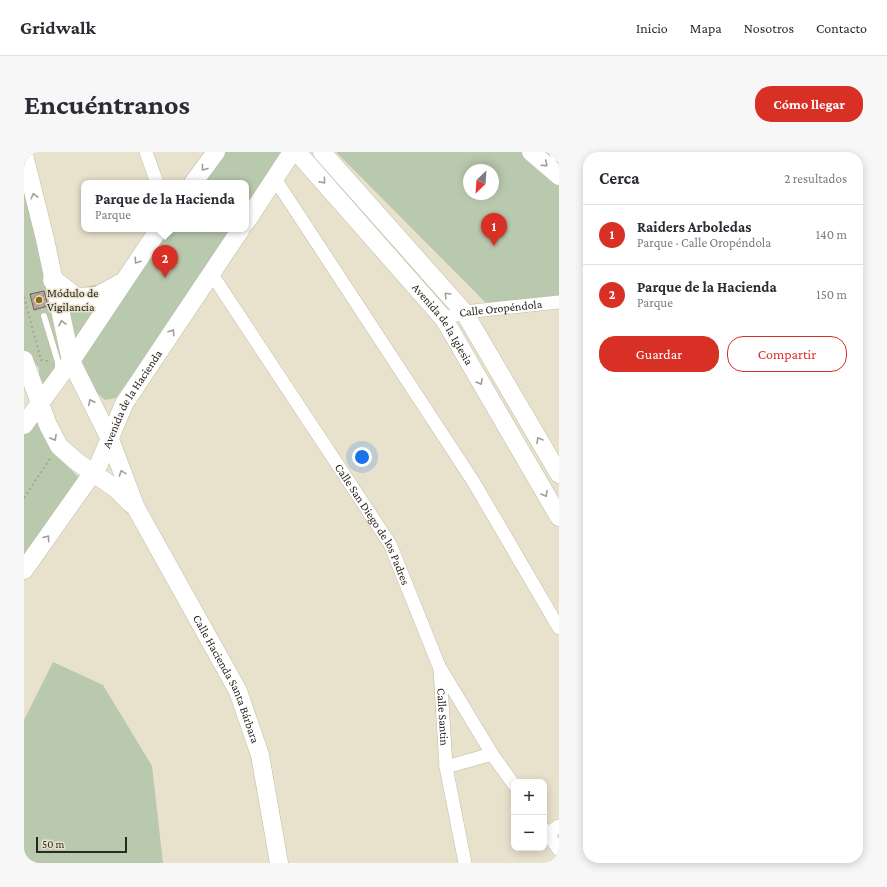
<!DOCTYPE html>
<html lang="es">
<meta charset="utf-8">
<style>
:root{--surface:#fff;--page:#f7f7f7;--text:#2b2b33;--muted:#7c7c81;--line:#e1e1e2;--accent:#d93025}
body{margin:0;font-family:"Crimson Pro",serif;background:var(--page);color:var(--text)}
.controls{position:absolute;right:12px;bottom:12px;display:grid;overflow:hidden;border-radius:8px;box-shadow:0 2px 10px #0003}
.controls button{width:36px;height:36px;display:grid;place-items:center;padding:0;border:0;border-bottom:1px solid var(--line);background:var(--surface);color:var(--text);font:20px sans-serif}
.compass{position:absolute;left:439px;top:12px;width:36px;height:36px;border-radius:50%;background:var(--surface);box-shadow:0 2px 10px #0003;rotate:205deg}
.scale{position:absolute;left:12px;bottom:10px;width:91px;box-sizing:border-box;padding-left:4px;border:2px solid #2a2820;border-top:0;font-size:11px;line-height:14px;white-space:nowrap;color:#2a2820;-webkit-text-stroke:3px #e8e1cc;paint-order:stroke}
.you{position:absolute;left:338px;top:305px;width:14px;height:14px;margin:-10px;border:3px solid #fff;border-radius:50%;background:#1a73e8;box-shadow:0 0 0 6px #1a73e833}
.badge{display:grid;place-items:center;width:26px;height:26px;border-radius:50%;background:var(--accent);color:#fff;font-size:13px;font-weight:700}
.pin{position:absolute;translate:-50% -33px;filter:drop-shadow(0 1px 2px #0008)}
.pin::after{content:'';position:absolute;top:21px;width:14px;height:12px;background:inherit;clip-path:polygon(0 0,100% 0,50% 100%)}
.popup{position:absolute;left:57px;top:28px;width:168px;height:52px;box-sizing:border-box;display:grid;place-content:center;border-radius:8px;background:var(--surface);filter:drop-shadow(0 1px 3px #0005);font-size:13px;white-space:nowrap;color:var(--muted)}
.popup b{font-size:15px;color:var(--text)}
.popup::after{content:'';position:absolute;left:50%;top:100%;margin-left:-8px;border:8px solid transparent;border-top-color:var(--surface)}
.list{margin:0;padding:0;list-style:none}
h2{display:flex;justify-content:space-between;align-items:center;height:52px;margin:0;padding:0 16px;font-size:17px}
h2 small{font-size:13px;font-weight:400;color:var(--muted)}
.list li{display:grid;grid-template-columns:26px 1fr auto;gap:12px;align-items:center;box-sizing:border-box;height:60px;padding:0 16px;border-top:1px solid var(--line)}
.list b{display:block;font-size:15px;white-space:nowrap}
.list p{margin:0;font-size:13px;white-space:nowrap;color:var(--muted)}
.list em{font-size:13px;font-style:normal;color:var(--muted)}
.actions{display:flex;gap:8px;padding:12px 16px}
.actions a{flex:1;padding:9px 0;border:1px solid var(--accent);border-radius:16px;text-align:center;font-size:14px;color:var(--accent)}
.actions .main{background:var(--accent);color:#fff}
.map{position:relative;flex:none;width:535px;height:711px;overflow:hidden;border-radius:16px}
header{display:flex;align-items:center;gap:24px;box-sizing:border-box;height:56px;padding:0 20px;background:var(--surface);border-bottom:1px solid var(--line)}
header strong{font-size:19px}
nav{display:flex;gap:22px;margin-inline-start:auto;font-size:14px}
.intro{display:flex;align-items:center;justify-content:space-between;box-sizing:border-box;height:96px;padding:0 24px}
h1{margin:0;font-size:28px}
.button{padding:10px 18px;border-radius:16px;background:var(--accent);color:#fff;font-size:14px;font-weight:700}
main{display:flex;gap:24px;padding:0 24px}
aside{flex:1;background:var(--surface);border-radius:16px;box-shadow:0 2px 10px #0003}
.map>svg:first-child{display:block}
</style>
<header>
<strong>Gridwalk</strong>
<nav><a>Inicio</a><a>Mapa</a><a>Nosotros</a><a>Contacto</a></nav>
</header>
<div class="intro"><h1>Encuéntranos</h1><a class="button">Cómo llegar</a></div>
<main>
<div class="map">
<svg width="535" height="711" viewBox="0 0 535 711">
<defs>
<pattern id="building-hatch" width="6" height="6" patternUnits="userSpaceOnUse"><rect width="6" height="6" fill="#bca59c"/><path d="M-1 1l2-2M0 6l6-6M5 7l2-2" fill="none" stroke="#99867f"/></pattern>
</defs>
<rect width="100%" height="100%" fill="#e8e1cc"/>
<path fill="#b9c9ae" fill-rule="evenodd" d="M0 0 35 119 48 137 96 129 46 208 15 250V216L0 198Z
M195 0H265L222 61V31H171Z
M312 0H498L535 29V146L464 153ZM445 18H469V42H445Z
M137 77H211L92 246 81 248 66 235 49 209Z
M12 255 29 301 61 331 0 416V274Z
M29 510 79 533 128 614 139 711H0V568Z"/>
<path fill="url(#building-hatch)" stroke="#756058" d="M20 139 24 154 10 158 6 142Z"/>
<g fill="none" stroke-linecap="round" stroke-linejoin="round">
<defs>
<path id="lane" d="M20 164 34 210V218"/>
<g id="street">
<path d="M122 0 133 31"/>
<path d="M251 27 449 329 535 476"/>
<path id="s1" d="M187 121 366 392 415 514 468 602 490 633"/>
<path id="s2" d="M420 167 440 160 535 150"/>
<path id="s3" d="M416 517 422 615 441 711"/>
<path d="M422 615 468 602"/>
<path d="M520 677 535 698"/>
<path d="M523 682 535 674"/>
</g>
<g id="secondary">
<path id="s4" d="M273 0 420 167 535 365"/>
<path d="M298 0 440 160 535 322"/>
<path d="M507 0 535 24"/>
<path d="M534 0 535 1"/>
<path id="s5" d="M0 3 21 87 47 209 85 285 112 356 214 539 236 603 255 711"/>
<path d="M169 31 192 0"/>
<path d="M222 70 268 0"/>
<path d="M0 208 24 273 35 294 53 310 91 336 107 352"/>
<path d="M0 273 47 209 135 77"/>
<path id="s6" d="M0 418 75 312 100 252 217 77"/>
</g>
<path id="primary" d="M29 128 52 146 73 145 97 132"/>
</defs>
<use href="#lane" stroke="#c1bba6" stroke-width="7"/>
<use href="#street" stroke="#c1bba6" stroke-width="14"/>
<use href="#secondary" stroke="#c1bba6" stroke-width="19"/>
<use href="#primary" stroke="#c1bba6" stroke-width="21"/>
<path stroke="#a9a493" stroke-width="2" stroke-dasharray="2 3" stroke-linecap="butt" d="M0 145 17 208 24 209
M0 346 27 305"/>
<use href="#lane" stroke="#fff" stroke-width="6"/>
<use href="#street" stroke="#fff" stroke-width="13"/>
<use href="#secondary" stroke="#fff" stroke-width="18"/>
<use href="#primary" stroke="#fff" stroke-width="20"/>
</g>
<defs><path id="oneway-chevron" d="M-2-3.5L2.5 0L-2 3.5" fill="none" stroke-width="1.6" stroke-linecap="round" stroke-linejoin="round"/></defs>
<g stroke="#9f9e9b">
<use href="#oneway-chevron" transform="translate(521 12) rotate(40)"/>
<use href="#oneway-chevron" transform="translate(180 16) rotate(127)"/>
<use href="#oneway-chevron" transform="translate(299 29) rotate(49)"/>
<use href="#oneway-chevron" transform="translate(10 44) rotate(-104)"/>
<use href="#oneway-chevron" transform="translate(113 109) rotate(124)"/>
<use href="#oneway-chevron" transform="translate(423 143) rotate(-134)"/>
<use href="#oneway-chevron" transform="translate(38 171) rotate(-102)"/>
<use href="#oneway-chevron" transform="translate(148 180) rotate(-56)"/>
<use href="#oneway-chevron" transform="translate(456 230) rotate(60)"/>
<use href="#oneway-chevron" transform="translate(67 250) rotate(-117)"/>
<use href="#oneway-chevron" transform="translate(30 286) rotate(61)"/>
<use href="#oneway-chevron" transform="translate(515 288) rotate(-121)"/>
<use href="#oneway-chevron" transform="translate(98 321) rotate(-110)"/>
<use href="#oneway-chevron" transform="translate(521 342) rotate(60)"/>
<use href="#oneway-chevron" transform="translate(23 386) rotate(-54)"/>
</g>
<circle fill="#866f0e" stroke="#e8e1cc" stroke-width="1.5" cx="15" cy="148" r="4"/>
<g text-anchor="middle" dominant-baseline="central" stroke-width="3" stroke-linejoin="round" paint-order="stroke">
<g font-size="12" fill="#2a2820" stroke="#e8e1cc" text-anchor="start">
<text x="23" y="141">Módulo de<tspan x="23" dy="14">Vigilancia</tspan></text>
</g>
<g font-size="12" fill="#2a2820" stroke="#e8e1cc">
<text stroke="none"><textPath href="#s2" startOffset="58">Calle Oropéndola</textPath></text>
<text stroke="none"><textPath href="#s4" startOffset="226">Avenida de la Iglesia</textPath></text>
<text stroke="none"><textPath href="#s6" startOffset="203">Avenida de la Hacienda</textPath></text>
<text stroke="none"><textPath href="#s1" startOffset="299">Calle San Diego de los Padres</textPath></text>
<text stroke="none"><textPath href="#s5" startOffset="566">Calle Hacienda Santa Bárbara</textPath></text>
<text stroke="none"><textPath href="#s3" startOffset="48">Calle Santin</textPath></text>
</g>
</g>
</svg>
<div class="controls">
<button>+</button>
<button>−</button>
</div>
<svg class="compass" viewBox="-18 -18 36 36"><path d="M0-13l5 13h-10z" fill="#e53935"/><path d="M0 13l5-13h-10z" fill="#7c7c81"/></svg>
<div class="scale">50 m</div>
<div class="you"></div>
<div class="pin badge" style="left:470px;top:94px">1</div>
<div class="pin badge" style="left:141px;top:126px">2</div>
<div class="popup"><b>Parque de la Hacienda</b>Parque</div>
</div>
<aside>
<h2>Cerca<small>2 resultados</small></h2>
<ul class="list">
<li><span class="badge">1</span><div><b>Raiders Arboledas</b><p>Parque · Calle Oropéndola</p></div><em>140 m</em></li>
<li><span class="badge">2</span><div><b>Parque de la Hacienda</b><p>Parque</p></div><em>150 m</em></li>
</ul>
<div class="actions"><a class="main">Guardar</a><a>Compartir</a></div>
</aside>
</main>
